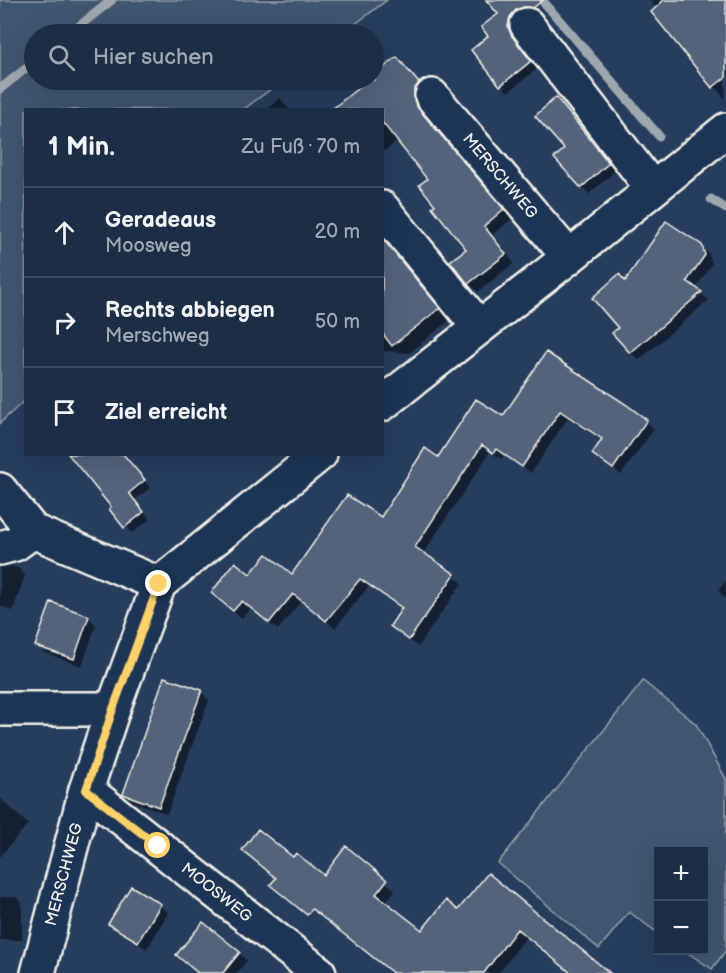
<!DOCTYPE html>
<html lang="de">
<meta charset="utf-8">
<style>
:root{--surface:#1c2e46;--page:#293a51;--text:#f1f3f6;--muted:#a0a8b3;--line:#3a4a5f}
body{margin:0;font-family:"Balsamiq Sans",sans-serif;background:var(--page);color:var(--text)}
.controls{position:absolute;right:18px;bottom:18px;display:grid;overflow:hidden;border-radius:0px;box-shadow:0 6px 24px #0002}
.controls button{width:54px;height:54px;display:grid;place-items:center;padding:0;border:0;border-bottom:2px solid var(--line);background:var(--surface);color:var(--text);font:30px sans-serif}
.stop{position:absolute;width:18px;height:18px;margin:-14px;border:4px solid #ffd166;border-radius:50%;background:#fff}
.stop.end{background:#ffd166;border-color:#fff;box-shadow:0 2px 6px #0008}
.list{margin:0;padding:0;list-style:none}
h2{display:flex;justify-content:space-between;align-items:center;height:78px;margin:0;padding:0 24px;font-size:26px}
h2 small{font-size:20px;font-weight:400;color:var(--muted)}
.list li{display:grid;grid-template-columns:39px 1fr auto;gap:18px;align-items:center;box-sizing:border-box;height:90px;padding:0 24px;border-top:2px solid var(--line)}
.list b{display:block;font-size:22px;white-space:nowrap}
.list p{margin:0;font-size:20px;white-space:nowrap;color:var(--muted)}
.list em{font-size:20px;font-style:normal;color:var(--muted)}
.icon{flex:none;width:33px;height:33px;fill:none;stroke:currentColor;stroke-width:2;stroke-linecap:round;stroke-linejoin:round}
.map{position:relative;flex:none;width:726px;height:973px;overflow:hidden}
.search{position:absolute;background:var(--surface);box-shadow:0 6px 24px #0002;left:24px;top:24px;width:360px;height:66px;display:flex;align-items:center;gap:15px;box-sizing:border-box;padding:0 21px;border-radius:33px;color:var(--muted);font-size:22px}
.panel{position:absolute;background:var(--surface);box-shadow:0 6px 24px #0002;left:24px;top:108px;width:360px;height:348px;border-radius:0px}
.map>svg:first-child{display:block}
</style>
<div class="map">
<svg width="726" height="973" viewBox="0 0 726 973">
<rect width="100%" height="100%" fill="#263d5d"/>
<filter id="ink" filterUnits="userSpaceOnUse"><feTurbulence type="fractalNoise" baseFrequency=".0167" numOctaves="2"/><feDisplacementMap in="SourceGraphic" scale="12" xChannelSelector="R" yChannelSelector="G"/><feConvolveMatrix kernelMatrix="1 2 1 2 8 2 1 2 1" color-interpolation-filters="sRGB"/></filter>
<g filter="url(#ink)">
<path fill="#40546f" stroke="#9aa2ac" stroke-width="1.5" d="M0 0H387L342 34H34V80H283L244 109 26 110 25 400 0 423Z
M643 681 696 724 726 779V950L712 969 685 951 704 950V852H658V933L629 912 599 949 498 863Z"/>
<path fill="#0007" d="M488 0H518L529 14 515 36 519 45 537 69 508 92 473 50 491 36 500 14Z
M649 0H722L726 5 725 99 653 12 657 9Z
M397 59 427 93 422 109 426 119 512 219 492 235 514 263 478 292 469 283 468 249 437 205 429 180 398 140 385 151 382 149V110L343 102 371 80H374V77Z
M280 98 290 110H266Z
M563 106 615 171 589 194 582 187 566 149Z
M382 238 450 320 409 353 382 351Z
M701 246 709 254 712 264 695 289 709 300 639 360 631 352 620 328 625 282Z
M546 354 646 421 654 429 621 475 594 454 603 441 568 418 531 473 504 455 502 459 490 452 423 554 454 576 462 583 418 647 392 626 403 610 369 586 335 628 301 601 278 630 251 608 242 618 220 601 250 576H292L381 519 439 459 503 419Z
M66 454H123L150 488 135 500 150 519 132 533 75 460 73 462Z
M12 566 18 568 25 575 13 611 0 606V567Z
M726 580V599L718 591Z
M88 617 96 625 82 666 45 653 37 645Z
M201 692 209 700 167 814 132 801 124 794Z
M0 798 28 824 0 857Z
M366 865 395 890 385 903 422 932 458 912 488 875 608 973H572L527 936 499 973H393Z
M0 897H16L22 903V940H0Z
M160 905 168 913 147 949 118 931 110 923Z
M239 953 247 961 237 973H199Z"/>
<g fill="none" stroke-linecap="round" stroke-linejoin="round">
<path stroke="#9fa7ae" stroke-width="9" d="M542 0 659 136
M69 34 112 0
M0 89 34 62
M711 199 726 209"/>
</g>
<path fill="#52647b" stroke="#f4f1e8" stroke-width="1.5" d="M486 0H543L533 8 524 7 516 10 510 17 508 27 512 36 531 61 500 86 471 50 488 36 481 27 498 14Z
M664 0H726V77L712 88 651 12Z
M397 57 419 83 414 90V99L418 108 504 209 484 226 506 254 468 284 450 261 466 249 432 207 435 205 419 185 427 179 382 122V110H331L368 80H374V75Z
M556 97 609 163 581 188 554 158 564 149 535 116Z
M666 221 702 245 705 255 687 281 702 292 630 353 612 333 618 328 592 298 619 274 625 281Z
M382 238 440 308 392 346 382 333Z
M546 352 627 405 647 420 613 469 592 454 602 439 560 411 522 467 496 449 493 453 482 445 415 547 455 574 409 640 390 626 402 608 360 579 326 621 293 594 269 623 242 601 233 611 211 593 235 562 250 574 267 554 292 574 347 495 381 517 425 448 438 457 476 399 503 416Z
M68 454H123L145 480 129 493 144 512 124 528 109 509 111 507Z
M51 602 89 616 74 659 35 646Z
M164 677 202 690 159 807 123 794Z
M258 829 293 857 296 853 324 875 346 846 387 880 376 894 422 930 446 900 458 910 488 873 610 973H571L517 929 484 973H393L312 909 307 915 270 885 276 878 242 850Z
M131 886 161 904 138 942 108 924Z
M203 922 240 952 223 973H198L176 955Z"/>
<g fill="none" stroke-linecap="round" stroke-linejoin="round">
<defs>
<g id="minor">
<path d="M527 25 652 188"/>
<path id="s1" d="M432 96 569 257"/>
<path d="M382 208 479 327"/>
<path d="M382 404 569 257 726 130"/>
<path d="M0 490 33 531 159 584"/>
<path d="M0 548 15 544 33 531"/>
<path d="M0 709H113"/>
<path id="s2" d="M86 790 319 973"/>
<path id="s3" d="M38 973 86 790 113 709 159 584 320 454"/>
</g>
</defs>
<use href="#minor" stroke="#f4f1e8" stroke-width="38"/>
<use href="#minor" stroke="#1d3557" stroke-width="33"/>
</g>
</g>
<g fill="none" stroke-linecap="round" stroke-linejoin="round" filter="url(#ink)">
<path stroke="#ffd166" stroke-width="8" d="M158 846 86 790 113 709 159 584"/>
</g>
<g text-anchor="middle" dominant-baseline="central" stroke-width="4.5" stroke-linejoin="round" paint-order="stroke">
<g font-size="16" fill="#f4f1e8" stroke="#1d3557">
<text stroke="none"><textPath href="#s1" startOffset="105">MERSCHWEG</textPath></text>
<text stroke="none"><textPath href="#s3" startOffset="102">MERSCHWEG</textPath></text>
<text stroke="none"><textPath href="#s2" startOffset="166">MOOSWEG</textPath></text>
</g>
</g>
</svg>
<div class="controls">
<button>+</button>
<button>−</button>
</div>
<div class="stop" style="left:158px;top:846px"></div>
<div class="stop end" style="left:159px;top:584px"></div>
<div class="search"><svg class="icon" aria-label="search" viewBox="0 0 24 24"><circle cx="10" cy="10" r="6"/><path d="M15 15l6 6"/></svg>Hier suchen</div>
<section class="panel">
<h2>1 Min.<small>Zu Fuß · 70 m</small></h2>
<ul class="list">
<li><svg class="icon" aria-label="ahead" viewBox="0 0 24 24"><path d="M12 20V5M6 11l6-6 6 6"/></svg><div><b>Geradeaus</b><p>Moosweg</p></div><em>20 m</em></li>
<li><svg class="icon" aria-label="right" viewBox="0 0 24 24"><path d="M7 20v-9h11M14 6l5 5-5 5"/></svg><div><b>Rechts abbiegen</b><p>Merschweg</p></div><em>50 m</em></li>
<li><svg class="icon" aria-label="arrive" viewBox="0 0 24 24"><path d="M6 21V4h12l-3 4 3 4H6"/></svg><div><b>Ziel erreicht</b></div></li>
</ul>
</section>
</div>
